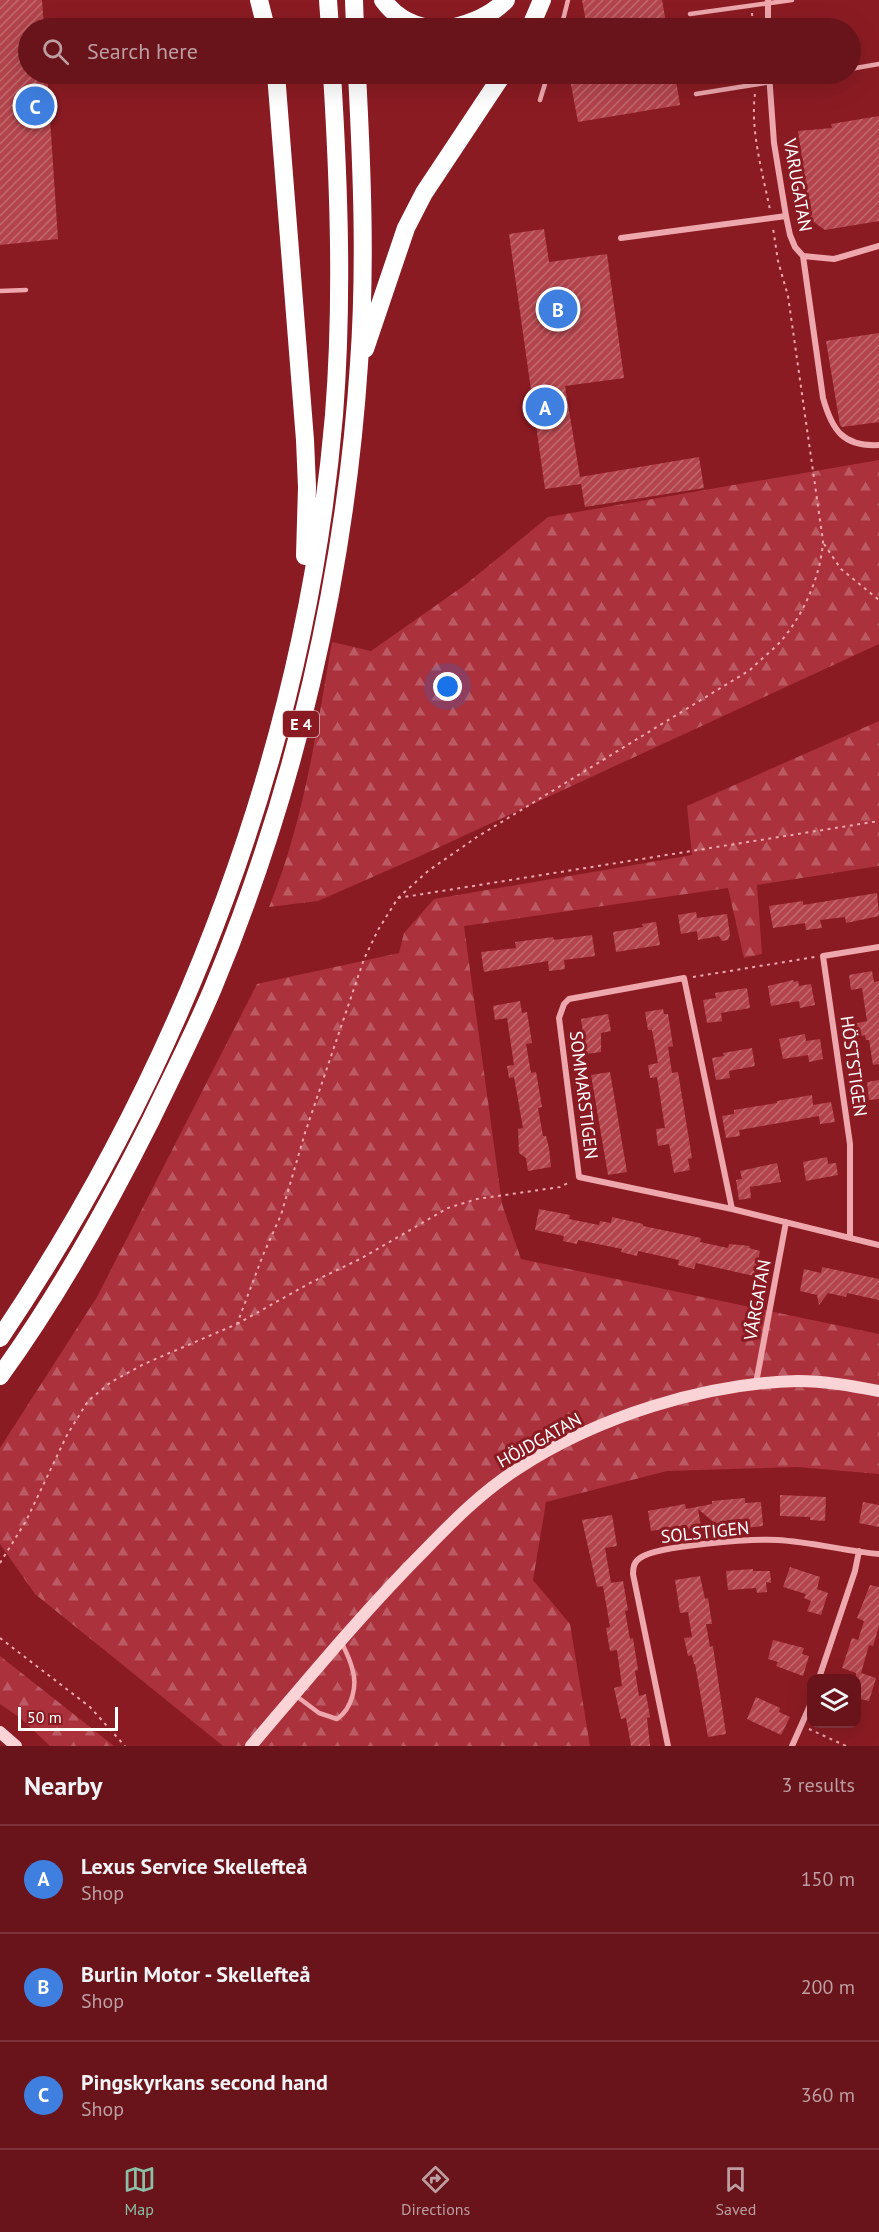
<!DOCTYPE html>
<meta charset="utf-8">
<style>
:root{--surface:#68141a;--page:#702127;--text:#f1f3f6;--muted:#bd9ea2;--line:#7b3339;--accent:#8abfa5}
body{margin:0;font-family:"PT Sans",sans-serif;background:var(--page);color:var(--text)}
.controls{position:absolute;right:18px;bottom:18px;display:grid;overflow:hidden;border-radius:12px;box-shadow:0 6px 24px #0002}
.controls button{width:54px;height:54px;display:grid;place-items:center;padding:0;border:0;border-bottom:2px solid var(--line);background:var(--surface);color:var(--text);font:30px sans-serif}
.scale{position:absolute;left:18px;bottom:15px;width:100px;box-sizing:border-box;padding-left:6px;border:3px solid #fff;border-top:0;font-size:16px;line-height:21px;white-space:nowrap;color:#fff;-webkit-text-stroke:4px #8b1b23;paint-order:stroke}
.you{position:absolute;left:448px;top:687px;width:21px;height:21px;margin:-15px;border:4px solid #fff;border-radius:50%;background:#1a73e8;box-shadow:0 0 0 9px #1a73e833}
.badge{display:grid;place-items:center;width:39px;height:39px;border-radius:50%;background:var(--accent);color:#fff;font-size:20px;font-weight:700}
.pin{position:absolute;translate:-50% -50%;border:3px solid #fff;box-shadow:0 2px 6px #0006}
.list{margin:0;padding:0;list-style:none}
h2{display:flex;justify-content:space-between;align-items:center;height:78px;margin:0;padding:0 24px;font-size:26px}
h2 small{font-size:20px;font-weight:400;color:var(--muted)}
.list li{display:grid;grid-template-columns:39px 1fr auto;gap:18px;align-items:center;box-sizing:border-box;height:108px;padding:0 24px;border-top:2px solid var(--line)}
.list b{display:block;font-size:22px;white-space:nowrap}
.list p{margin:0;font-size:20px;white-space:nowrap;color:var(--muted)}
.list em{font-size:20px;font-style:normal;color:var(--muted)}
.icon{flex:none;width:33px;height:33px;fill:none;stroke:currentColor;stroke-width:2;stroke-linecap:round;stroke-linejoin:round}
.map{position:relative;flex:none;width:879px;height:1746px;overflow:hidden}
.search{position:absolute;background:var(--surface);box-shadow:0 6px 24px #0002;left:18px;right:18px;top:18px;height:66px;display:flex;align-items:center;gap:15px;box-sizing:border-box;padding:0 21px;border-radius:33px;color:var(--muted);font-size:22px}
.sheet{height:402px;background:var(--surface)}
nav{display:flex;justify-content:space-around;align-items:center;box-sizing:border-box;height:84px;border-top:2px solid var(--line);background:var(--surface);font-size:16px;color:var(--muted)}
nav a{display:grid;justify-items:center;gap:3px}
nav .on{color:var(--accent)}
.map>svg:first-child{display:block}
</style>
<div class="map">
<svg width="879" height="1746" viewBox="0 0 879 1746">
<defs>
<pattern id="forest-firs" width="22" height="20" patternUnits="userSpaceOnUse" patternTransform="scale(1.5)"><rect width="22" height="20" fill="#ab313c"/><path d="M5 1l3.5 6h-7zM16 11l3.5 6h-7z" fill="#bc5a63"/></pattern>
<pattern id="building-hatch" width="6" height="6" patternUnits="userSpaceOnUse" patternTransform="scale(1.5)"><rect width="6" height="6" fill="#b3444c"/><path d="M-1 1l2-2M0 6l6-6M5 7l2-2" fill="none" stroke="#c26970"/></pattern>
</defs>
<rect width="100%" height="100%" fill="#8b1b23"/>
<path fill="url(#forest-firs)" d="M879 460V644L418 857 318 901 269 907C304 821 316 733 332 642L371 651 465 585 548 517Z
M879 721V866L757 885 762 954 744 958 728 888 464 926 502 1204 521 1259 879 1334V1474L798 1467 667 1471 546 1502 533 1580 570 1624 590 1746H223L35 1594 0 1544V1448L97 1297 257 984 399 953 404 933 434 899 692 855 687 806Z
M0 1656 114 1746H50L19 1717 0 1704Z"/>
<path fill="url(#building-hatch)" d="M0 0H42L44 28H28V74H47L58 239 0 245Z
M582 0H662L667 28H587Z
M569 74H675L680 105 578 122Z
M879 116V221L825 230 811 220 798 131 832 128 831 124Z
M544 229 549 262 607 254 624 378 565 386 580 477 699 457 704 488 585 507 581 484 545 489 509 234Z
M879 333V422L842 427 840 425 826 341Z
M877 893 879 916 846 923 845 917 820 920 822 928 806 930 805 923 773 928 769 906 803 901V905Z
M696 912 697 918 727 914 730 935 728 940 722 941 719 936 698 940 697 931 681 934 678 915Z
M656 922 660 945 616 952 613 932 643 927 642 924Z
M592 935 595 956 564 960 565 969 549 971 548 961 484 972 481 952 516 948 515 942 553 937 554 940Z
M872 971 874 982 879 981V1064L873 1065 869 1040H866L865 1035 855 1037 853 1024 867 1021 862 988 851 990 849 975Z
M793 980 794 982 798 981 799 986 811 984 815 1005 800 1008 799 1001 771 1006 768 986Z
M747 988 750 1008 721 1013 722 1021 707 1023 703 1000 716 998 715 993Z
M520 1001 522 1013 527 1012 532 1043 526 1044 531 1073 536 1072 542 1107 538 1108 543 1136H546L549 1148 551 1167 528 1171 526 1158 519 1153 518 1129 523 1128 514 1077 509 1078 507 1066 514 1065 507 1018 495 1020 493 1006Z
M663 1009 664 1014H668L673 1046 668 1047 672 1073 678 1072 692 1158 688 1159 690 1170 674 1173 669 1144 658 1146 656 1129 665 1128 657 1077 650 1078 648 1065 658 1063 652 1030H648L645 1012Z
M608 1014 611 1031 601 1033V1052L586 1054 581 1019Z
M805 1034 806 1041 820 1039 823 1059 809 1062 808 1055 783 1059 779 1039Z
M752 1048 755 1066 729 1071 730 1078 716 1080 712 1058 724 1056 723 1053Z
M610 1072 627 1172 608 1175 591 1075Z
M879 1080V1099L869 1100 867 1082Z
M812 1095 813 1105 831 1102 835 1122 820 1124 819 1116 739 1130 740 1136 726 1138 722 1116 734 1114V1110L777 1103V1101Z
M827 1157 828 1164 836 1163 838 1175 806 1181 803 1162Z
M777 1163 781 1182 750 1187 751 1198 739 1200 736 1180 742 1179 740 1171Z
M539 1209 570 1215 569 1219 599 1225 600 1221 611 1223 612 1217 643 1224V1226L701 1238 700 1242 728 1248 729 1244 750 1246 749 1248 760 1251 756 1270 754 1276 696 1263 694 1269 678 1265 679 1260 638 1251 637 1256 621 1252 622 1249 578 1240 577 1244 563 1241 564 1236 535 1230Z
M822 1267 879 1279V1300L847 1293 846 1297 828 1293 819 1305 817 1295 800 1291 804 1269 821 1273Z
M780 1495 826 1497 825 1521 810 1520V1517L780 1516Z
M745 1498V1503L761 1502 763 1526 745 1528V1519L728 1520 723 1524 717 1525 698 1509 701 1527 687 1529 686 1525 651 1531 648 1511 685 1504 686 1509 712 1504V1501Z
M863 1502 879 1505V1527L859 1523Z
M612 1515 617 1546 605 1548 611 1583 623 1581 628 1610 625 1611 630 1639 633 1638 638 1670 635 1671 639 1696 646 1694 650 1717 647 1718 650 1746H631L626 1718 621 1719 614 1688 622 1686 617 1650 610 1651 606 1628 610 1627 603 1586 597 1587 582 1520Z
M790 1567 820 1577 817 1589 828 1593 821 1615 807 1611 811 1601 804 1598 806 1594 783 1587Z
M753 1569V1571H770L771 1583 766 1582 767 1592 757 1593 756 1588 728 1590 726 1571Z
M700 1576 705 1599 708 1598 712 1624H706L710 1647 713 1646 726 1734 708 1737 695 1664H694L692 1655 688 1656 684 1638 692 1637 688 1612 680 1613 675 1580Z
M870 1585 879 1587V1626L873 1646 869 1645 861 1673 876 1678 869 1701 856 1698V1673L842 1668 852 1638 858 1640 864 1621 857 1618Z
M773 1640 804 1648 802 1654 809 1656 803 1676 776 1666 778 1662 768 1659Z
M756 1697 780 1708 779 1712 790 1717 781 1735 747 1719Z"/>
<g fill="none" stroke-linecap="round" stroke-linejoin="round">
<path stroke="#eda7ad" stroke-width="2" stroke-dasharray="3 4.5" stroke-linecap="butt" d="M752 13 753 28
M755 94C750 131 763 174 770 210
M824 544 841 569 879 600
M398 898 879 821
M693 977 815 957
M237 1324 310 1283 360 1259 448 1208 477 1199 560 1187 570 1182
M0 1563 26 1521 67 1435 88 1401 111 1382 144 1364 237 1324 263 1255 281 1215 305 1133 364 959 378 930 398 898 428 871 477 837 750 670C760 660 772 651 781 641 804 614 821 575 823 541L788 296 778 261 773 228
M0 1638 90 1707 125 1746
M809 1729 846 1746"/>
<path stroke="#eda7ad" stroke-width="4.5" d="M690 14 792 0
M561 28 568 0
M850 69 879 64
M696 94 821 74
M540 100 548 74
M0 291 26 290
M295 1695 319 1713 337 1719C352 1709 358 1685 352 1668 350 1659 345 1650 341 1641"/>
<path stroke="#eda7ad" stroke-width="6" d="M768 0V28
M769 74 774 143 786 216 790 235 795 247 803 256 834 259 879 246
M621 238 786 216
M803 256 823 398C832 430 843 447 879 445
M732 1209 684 978 569 999 564 1004 559 1018 579 1177 732 1209 879 1245
M850 1237V1144L823 956 879 947
M756 1383 786 1222
M819 1678 855 1571 859 1551
M668 1746 633 1574C633 1567 634 1562 640 1558 657 1545 753 1539 777 1540 812 1542 845 1551 879 1554
M792 1746 812 1701"/>
<path stroke="#f9d3d6" stroke-width="12" d="M0 1732 16 1746
M251 1746C308 1679 364 1611 426 1549 454 1520 484 1490 519 1468 597 1417 705 1383 798 1381 825 1381 852 1386 879 1391"/>
<path stroke="#fff" stroke-width="18" d="M259 0 266 28
M328 0 330 28
M354 0 355 28
M383 0C395 16 408 24 428 28
M451 28C471 23 491 16 506 0
M530 28 542 0
M276 74 305 440 307 487 305 556
M365 349 406 228 424 193 503 74
M0 1338C184 1065 306 744 334 415 343 302 339 187 332 74
M0 1376C58 1296 107 1208 151 1120 172 1076 194 1033 213 988 295 791 345 577 359 364 366 267 362 170 357 74"/>
</g>
<g text-anchor="middle" dominant-baseline="central" stroke-width="6" stroke-linejoin="round" paint-order="stroke">
<rect fill="#8b1b23" stroke="#dcbbbd" stroke-width="1.5" x="283" y="711" width="36" height="26" rx="4.5"/>
<g font-size="16" font-weight="bold" fill="#fff">
<text x="301" y="724">E 4</text>
</g>
<g font-size="18" fill="#fff" stroke="#8b1b23">
<text transform="translate(798 185) rotate(80)">VARUGATAN</text>
<text transform="translate(854 1066) rotate(82)">HÖSTSTIGEN</text>
<text transform="translate(584 1095) rotate(83)">SOMMARSTIGEN</text>
<text transform="translate(757 1300) rotate(-80)">VÅRGATAN</text>
<text transform="translate(539 1440) rotate(-29)">HÖJDGATAN</text>
<text transform="translate(705 1532) rotate(-6)">SOLSTIGEN</text>
</g>
</g>
</svg>
<div class="controls">
<button><svg class="icon" aria-label="layers" viewBox="0 0 24 24"><path d="M12 4l9 5-9 5-9-5zM3 14l9 5 9-5"/></svg></button>
</div>
<div class="scale">50 m</div>
<div class="you"></div>
<div class="pin badge" style="left:545px;top:407px;background:#3f7fe0">A</div>
<div class="pin badge" style="left:558px;top:309px;background:#3f7fe0">B</div>
<div class="pin badge" style="left:35px;top:106px;background:#3f7fe0">C</div>
<div class="search"><svg class="icon" aria-label="search" viewBox="0 0 24 24"><circle cx="10" cy="10" r="6"/><path d="M15 15l6 6"/></svg>Search here</div>
</div>
<section class="sheet">
<h2>Nearby<small>3 results</small></h2>
<ul class="list">
<li><span class="badge" style="background:#3f7fe0">A</span><div><b>Lexus Service Skellefteå</b><p>Shop</p></div><em>150 m</em></li>
<li><span class="badge" style="background:#3f7fe0">B</span><div><b>Burlin Motor - Skellefteå</b><p>Shop</p></div><em>200 m</em></li>
<li><span class="badge" style="background:#3f7fe0">C</span><div><b>Pingskyrkans second hand</b><p>Shop</p></div><em>360 m</em></li>
</ul>
</section>
<nav>
<a class="on"><svg class="icon" aria-label="map" viewBox="0 0 24 24"><path d="M3 6l6-2 6 2 6-2v14l-6 2-6-2-6 2zM9 4v14M15 6v14"/></svg>Map</a>
<a><svg class="icon" aria-label="directions" viewBox="0 0 24 24"><path d="M12 3l9 9-9 9-9-9zM9 14v-3h6M13 9l2 2-2 2"/></svg>Directions</a>
<a><svg class="icon" aria-label="saved" viewBox="0 0 24 24"><path d="M7 4h10v16l-5-4-5 4z"/></svg>Saved</a>
</nav>
